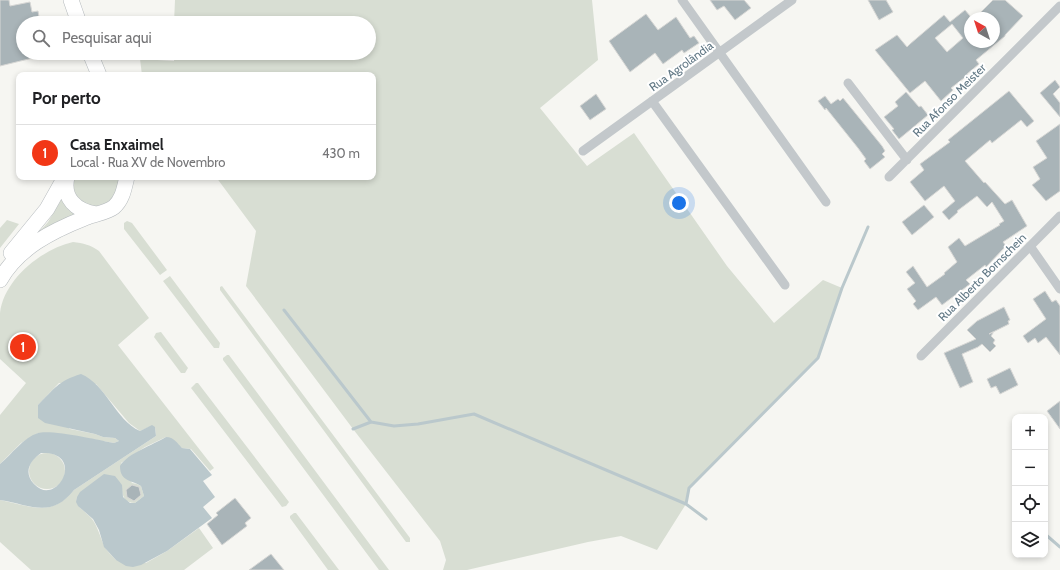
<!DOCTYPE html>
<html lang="pt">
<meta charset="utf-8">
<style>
:root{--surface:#fff;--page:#f2f2f2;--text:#202124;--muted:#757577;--line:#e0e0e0;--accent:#f23716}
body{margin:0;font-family:Cabin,sans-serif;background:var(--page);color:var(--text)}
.controls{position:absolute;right:12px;bottom:12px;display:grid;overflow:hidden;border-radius:8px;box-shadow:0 2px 6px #0003}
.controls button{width:36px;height:36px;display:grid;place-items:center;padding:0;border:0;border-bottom:1px solid var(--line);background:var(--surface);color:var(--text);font:20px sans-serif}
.compass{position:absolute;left:964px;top:12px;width:36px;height:36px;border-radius:50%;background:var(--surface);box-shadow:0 2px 6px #0003;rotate:321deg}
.you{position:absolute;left:679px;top:203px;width:14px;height:14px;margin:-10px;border:3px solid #fff;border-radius:50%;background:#1a73e8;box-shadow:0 0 0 6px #1a73e833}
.badge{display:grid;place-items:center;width:26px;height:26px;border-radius:50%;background:var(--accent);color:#fff;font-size:13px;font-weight:700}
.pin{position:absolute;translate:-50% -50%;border:2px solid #fff;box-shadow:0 1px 4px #0006}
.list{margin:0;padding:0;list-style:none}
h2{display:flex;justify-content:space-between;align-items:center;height:52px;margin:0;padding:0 16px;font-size:17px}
h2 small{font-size:13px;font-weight:400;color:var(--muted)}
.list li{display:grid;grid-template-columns:26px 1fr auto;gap:12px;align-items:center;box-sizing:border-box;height:56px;padding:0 16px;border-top:1px solid var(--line)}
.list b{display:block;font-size:15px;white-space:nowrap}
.list p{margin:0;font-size:13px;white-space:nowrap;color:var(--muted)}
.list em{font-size:13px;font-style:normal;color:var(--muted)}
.icon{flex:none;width:22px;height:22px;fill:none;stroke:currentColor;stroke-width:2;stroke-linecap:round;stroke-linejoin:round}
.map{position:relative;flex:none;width:1060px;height:570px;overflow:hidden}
.search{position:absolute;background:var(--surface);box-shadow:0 2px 6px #0003;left:16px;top:16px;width:360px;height:44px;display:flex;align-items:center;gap:10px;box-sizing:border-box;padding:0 14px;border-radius:22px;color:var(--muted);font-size:15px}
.panel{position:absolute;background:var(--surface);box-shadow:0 2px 6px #0003;left:16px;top:72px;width:360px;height:108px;border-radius:8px}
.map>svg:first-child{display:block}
</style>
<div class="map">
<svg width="1060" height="570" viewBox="0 0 1060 570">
<rect width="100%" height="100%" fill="#f6f6f2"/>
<path fill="#d8ded3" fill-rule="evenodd" d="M175 0H592L598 60 540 108 587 166 634 133 727 266 774 323 823 280 842 288 818 358 689 488 686 504 657 550 621 536 588 542 467 570H443L446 560 440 541 353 429 246 286 256 231 216 177H373V75H142L140 59 174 61V53H369V23H174Z
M73 177H118C125 201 92 219 77 198 75 195 73 192 72 190 71 186 72 181 73 177Z
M63 197 83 215 32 240 48 222Z
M7 220 19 224 0 248V228Z
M127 221 132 223 167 270 160 275 124 229V223Z
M73 242C83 243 91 245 99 251L149 318 118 345 214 468 210 471 191 449 182 448 166 437 145 447 121 463 132 483 137 484 141 486 144 496 135 503C126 503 122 497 122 489L77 497C75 508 86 511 92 519 98 527 100 537 104 545 106 551 112 555 116 560L146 563 167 551 199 528 213 548 184 570H31L0 542V500C30 506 51 518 74 490L156 436 155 427H149L140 431 129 423 96 384 59 383 38 405 70 429 95 434 103 437 115 438 119 441 114 443 68 435 38 433 21 443 0 464V415L26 383 0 359C0 344 0 328 0 313 4 279 42 249 73 242ZM133 485 139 487 141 495 134 501 127 497 126 490Z
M170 276 220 343 219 348H214L163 281Z
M222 286 410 538V542H406L220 290V287Z
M161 332 188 368 185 373H181L154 337 156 333Z
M227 355H229L389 570H379L223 360V358Z
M196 383H198L289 502 286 506 282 507 191 388Z
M29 471a18 18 0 1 1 36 0a18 18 0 1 1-36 0Z
M294 513H296L339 570H328L290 518V516Z"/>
<path fill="#bac8cc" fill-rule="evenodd" d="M81 374C107 385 115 420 140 431L152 425 155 427 156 436 74 490C51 519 31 505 0 500V464C12 454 23 438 38 433 50 429 100 440 114 443L119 441 115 438 103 437 95 434 45 423 38 418V405C54 389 58 381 81 374ZM41 453C87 451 57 509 34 484 23 472 30 461 41 453Z
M166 437C174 437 177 443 182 448L190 449 212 475 203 481 215 497 203 507 212 518 167 551 141 565 133 567 126 566 116 560 104 547 99 530 93 519 78 506 76 502 77 497 80 492 104 474 115 476 119 481 122 485 123 497 130 503H135L144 496 141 486C132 480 120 482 120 466 128 453 153 445 166 437Z"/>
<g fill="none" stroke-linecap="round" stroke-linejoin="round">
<path stroke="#bac8cc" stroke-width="3" d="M284 310 371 422
M353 429 371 422 394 426 418 424 474 414 686 504 706 519
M686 504 689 488 818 358 842 288 868 227
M1045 534 1060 547"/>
</g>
<path fill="#a9b4b8" stroke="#d7d7d5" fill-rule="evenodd" d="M0 0H9L10 6 30 2 32 12 38 11 40 23H23V53H41V56L0 66Z
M710 0H744L751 8 735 20 724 6 717 10Z
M868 0H886L893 12 879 20Z
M993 0H1005L1023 16 1005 35V36L976 60 979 64 967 74 968 75 951 88 953 90 941 101 925 81 910 93 875 50 897 35 907 47 910 44 944 15 950 22 965 10 970 16V42H994V18H975ZM952 24 963 38 947 52 935 38Z
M646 14 658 30 676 17 690 38 694 36 699 43 684 53 682 50 663 64 655 53 630 72 609 41Z
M1055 80 1060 87 1053 94 1060 103V117L1040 93Z
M1009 91 1034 121 1027 127 1021 120 992 143 990 140 965 161 984 183 985 182 1005 204 1012 200 1027 226 1003 242 1006 246 986 267 985 265 966 280 970 284 942 305 936 297 918 310 913 304 916 301 907 289 915 283 906 272 913 266 927 287 945 274 944 273 957 262 948 247 959 238 965 246 1000 225 999 224 1004 221 992 202 987 207 977 196 957 211 958 212 949 220 942 212 955 201 944 186 925 201 910 182 924 170 920 164 950 142 948 140Z
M906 92 919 107 921 106 928 115 899 139 892 130 894 129 884 117 898 106 895 102Z
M596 94 606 109 590 120 580 106Z
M825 96 831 104 838 99 840 101 843 98 882 146 885 151 882 154 885 157 870 169 864 161 866 159 858 148 826 108 825 110 818 101Z
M1060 124V191L1046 201 1032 185 1040 179 1033 167 1047 158 1036 141Z
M924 205 934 217 912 235 902 222Z
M1045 291 1052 302 1056 300 1060 306V355L1046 337 1038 343 1035 338 1028 343 1023 336 1046 319 1033 299Z
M1004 307 1010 320 1008 321 1009 324 989 334 993 332V333L991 336 995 340 993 343 996 346 990 352 982 344 978 347 962 354 973 382 960 388 944 353 976 339 967 330 977 321Z
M24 337 33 347 23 356 14 347Z
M1010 368 1018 385 1000 394 996 386 991 388 987 379Z
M1060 401V429L1047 411Z
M132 485 139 487 141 495 134 501 127 497 126 490Z
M235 498 251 518 245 523 247 526 222 545 207 524 218 515 216 513Z
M271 554 284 570H249Z"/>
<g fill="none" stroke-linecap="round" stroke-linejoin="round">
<defs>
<path id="primary" d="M71 0 79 23
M90 53 99 75
M67 177C62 198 76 211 96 214
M11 253 47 209 65 177
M0 280C18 248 52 231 85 218 94 214 106 213 114 207 123 199 124 188 127 177"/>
</defs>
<use href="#primary" stroke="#b6bbbe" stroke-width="16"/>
<path stroke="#c3c8cb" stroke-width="9" d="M682 0 826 202
M848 83 907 160
M652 101 785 285
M583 151 792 0
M889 177 1060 6
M1030 246 1060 289
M921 356 1060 216"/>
<use href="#primary" stroke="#fff" stroke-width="15"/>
</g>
<g text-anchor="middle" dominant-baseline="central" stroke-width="4" stroke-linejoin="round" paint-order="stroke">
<g font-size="12" fill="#627986" stroke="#fff">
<text transform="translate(681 66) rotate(-36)">Rua Agrolândia</text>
<text transform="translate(949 100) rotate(-45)">Rua Afonso Meister</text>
<text transform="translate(982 277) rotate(-45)">Rua Alberto Bornschein</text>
</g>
</g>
</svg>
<div class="controls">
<button>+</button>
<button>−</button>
<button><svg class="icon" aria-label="locate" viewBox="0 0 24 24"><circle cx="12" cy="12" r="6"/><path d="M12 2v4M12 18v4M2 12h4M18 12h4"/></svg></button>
<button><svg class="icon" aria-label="layers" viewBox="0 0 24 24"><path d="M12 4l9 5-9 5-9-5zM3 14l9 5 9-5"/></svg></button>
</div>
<svg class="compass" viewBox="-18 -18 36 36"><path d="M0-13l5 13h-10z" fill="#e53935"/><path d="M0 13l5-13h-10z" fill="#757577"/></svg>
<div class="you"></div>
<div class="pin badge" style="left:23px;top:347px">1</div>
<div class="search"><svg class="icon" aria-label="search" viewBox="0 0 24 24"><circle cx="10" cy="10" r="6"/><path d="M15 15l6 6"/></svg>Pesquisar aqui</div>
<section class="panel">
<h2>Por perto<small></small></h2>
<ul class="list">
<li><span class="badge">1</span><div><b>Casa Enxaimel</b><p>Local · Rua XV de Novembro</p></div><em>430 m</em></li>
</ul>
</section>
</div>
